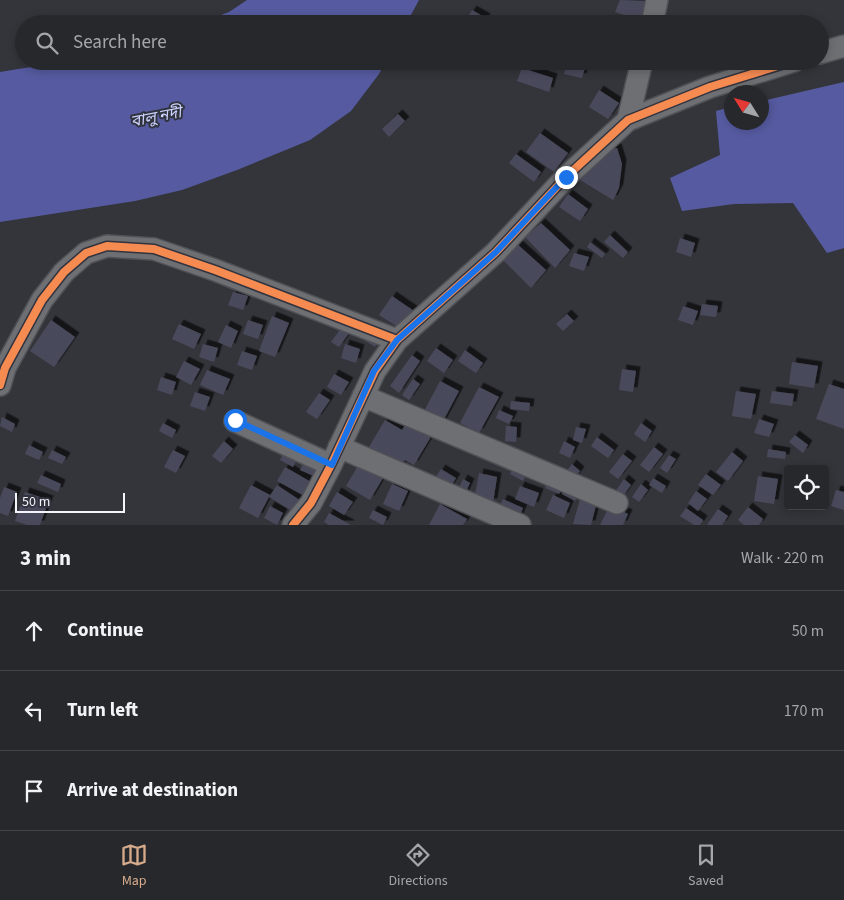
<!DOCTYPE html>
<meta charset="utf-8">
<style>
:root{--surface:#27282c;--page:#333438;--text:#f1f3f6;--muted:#a4a6a9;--line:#434448;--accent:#d6ab8b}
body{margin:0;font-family:"Source Sans 3","Noto Sans Bengali",sans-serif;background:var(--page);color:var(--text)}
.controls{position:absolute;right:15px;bottom:15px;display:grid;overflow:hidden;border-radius:5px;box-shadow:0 2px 8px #0003}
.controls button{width:45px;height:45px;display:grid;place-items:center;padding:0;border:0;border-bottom:1px solid var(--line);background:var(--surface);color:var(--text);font:25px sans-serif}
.compass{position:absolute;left:724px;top:85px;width:45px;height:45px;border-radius:50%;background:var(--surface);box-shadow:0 2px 8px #0003;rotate:307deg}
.scale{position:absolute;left:15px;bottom:12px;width:110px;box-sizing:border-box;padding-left:5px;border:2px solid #f3f4fc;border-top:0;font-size:14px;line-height:18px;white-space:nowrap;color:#f3f4fc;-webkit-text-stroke:4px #31333e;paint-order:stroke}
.stop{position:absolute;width:15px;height:15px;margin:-11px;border:4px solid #1a73e8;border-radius:50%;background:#fff}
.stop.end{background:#1a73e8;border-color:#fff;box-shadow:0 1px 5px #0008}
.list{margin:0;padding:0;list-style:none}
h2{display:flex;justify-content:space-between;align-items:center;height:65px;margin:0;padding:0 20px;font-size:21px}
h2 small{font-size:16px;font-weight:400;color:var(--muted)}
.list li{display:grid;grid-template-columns:32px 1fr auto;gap:15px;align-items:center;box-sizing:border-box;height:80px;padding:0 20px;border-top:1px solid var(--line)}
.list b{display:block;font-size:19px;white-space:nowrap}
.list em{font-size:16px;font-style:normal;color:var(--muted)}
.icon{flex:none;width:28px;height:28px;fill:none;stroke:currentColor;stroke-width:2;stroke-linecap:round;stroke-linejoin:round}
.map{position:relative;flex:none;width:844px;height:525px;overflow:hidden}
.search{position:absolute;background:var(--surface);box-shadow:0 2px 8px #0003;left:15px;right:15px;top:15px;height:55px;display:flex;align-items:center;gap:12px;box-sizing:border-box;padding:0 18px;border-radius:28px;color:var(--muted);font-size:19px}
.sheet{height:305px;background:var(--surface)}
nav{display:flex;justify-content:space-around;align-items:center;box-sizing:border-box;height:70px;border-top:1px solid var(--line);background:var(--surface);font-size:14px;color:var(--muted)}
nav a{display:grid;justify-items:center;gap:2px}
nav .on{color:var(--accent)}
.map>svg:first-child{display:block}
</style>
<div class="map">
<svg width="844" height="525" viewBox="0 0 844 525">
<defs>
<filter id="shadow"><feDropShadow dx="4.5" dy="-4.5" stdDeviation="0" flood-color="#0009"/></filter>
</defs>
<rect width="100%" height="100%" fill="#34353b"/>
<path fill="#565ba1" d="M247 0H419L406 24H197L229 12Z
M68 61H386L379 74 351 111 310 140 237 170 182 190 135 201 0 222V72Z
M844 82V248L827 253 793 203 734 204 682 211 670 178 720 155 716 111 731 107 732 122H762V101Z"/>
<path fill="#494a5b" filter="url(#shadow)" d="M620 0 649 1 642 21 615 12Z
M472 10 486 18 482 24H472L466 20Z
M568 61 586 64 582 78 564 74Z
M522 68 553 78 549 92 517 81Z
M599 90 619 103 608 119 589 107Z
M398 114 405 121 389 137 382 129Z
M540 133 568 153 554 172 526 152Z
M617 148 622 164 619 188 613 200 577 178 605 150Z
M516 154 541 172 534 182 509 163Z
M568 194 588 209 580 221 559 207Z
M541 223 570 250 555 268 525 237Z
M610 235 628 252 623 258 604 242Z
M680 238 695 243 691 257 676 252Z
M590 242 605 254 602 258 587 247Z
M516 243 546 270 531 288 501 258Z
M574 253 589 257 584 271 569 266Z
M233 292 248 296 243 310 228 305Z
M392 296 414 311 401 329 379 315Z
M702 304 718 306 716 317 700 315Z
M683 306 698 311 693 325 678 320Z
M567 314 574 321 563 331 556 324Z
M272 316 289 323 275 357 259 351Z
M51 320 75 337 54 367 30 351Z
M248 320 263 325 258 339 243 334Z
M179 324 201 334 194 349 172 339Z
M344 324 352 329 339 347 331 342Z
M226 325 238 331 231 348 218 342Z
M364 328 380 337 375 347 359 337Z
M203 344 218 348 214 362 199 357Z
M345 344 360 349 356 363 341 358Z
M436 348 453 360 444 373 427 361Z
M465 350 483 363 476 373 458 361Z
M242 351 257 356 252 370 237 365Z
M412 355 420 361 399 393 390 386Z
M184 361 200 369 191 385 176 377Z
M792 362 818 366 814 388 789 384Z
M622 369 636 371 633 392 619 390Z
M207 370 230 379 223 395 200 385Z
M334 374 349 382 341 395 327 387Z
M161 377 176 382 172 395 157 390Z
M413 379 420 384 409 400 402 395Z
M440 381 459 391 440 427 421 417Z
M829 384 844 389V429L816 419Z
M479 387 499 397 479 433 460 423Z
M736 391 756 394 751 419 732 416Z
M772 391 794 394 792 406 770 403Z
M195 392 210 397 205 411 190 406Z
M319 393 330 400 317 419 306 412Z
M511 401 530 403 529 411 510 409Z
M499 410 513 416 509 424 496 418Z
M2 417 15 424 12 432 0 426Z
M759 419 774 424 769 437 754 433Z
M385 420 402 430 408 420 432 435 414 465 405 460 395 476 387 471 370 500 346 486Z
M163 423 176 430 172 438 159 431Z
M641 423 652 431 645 442 634 434Z
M506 426 517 427 516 442 505 441Z
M576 427 586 429 582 443 573 440Z
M795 435 808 445 803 453 789 442Z
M597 437 614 450 608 458 591 446Z
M224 441 233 449 221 463 212 456Z
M564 441 575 447 570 458 559 453Z
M29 445 43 452 39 460 25 454Z
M654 447 663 454 649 472 640 465Z
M768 449 786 452 785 459 767 457Z
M52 450 66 457 62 464 48 458Z
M173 450 185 456 176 473 164 467Z
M284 452 297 459 293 467 280 460Z
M732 452 743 461 728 481 716 472Z
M623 454 632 461 618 479 609 472Z
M669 455 676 459 667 473 660 468Z
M304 462 318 468 314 476 300 470Z
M572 464 580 471 574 479 566 472Z
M514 466 527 473 523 481 510 474Z
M285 467 318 486 310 499 277 481Z
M441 469 456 478 443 499 428 489Z
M479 473 497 477 493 503 474 500Z
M706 474 721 485 713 495 698 485Z
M41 475 61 484 58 492 37 483Z
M758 476 778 479 774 504 754 501Z
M653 478 666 486 662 493 649 485Z
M463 479 470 483 461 503 453 500Z
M624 479 631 485 622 497 615 492Z
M549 480 563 486 559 494 545 488Z
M392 484 408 491 399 511 383 504Z
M641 484 648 490 639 502 632 497Z
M251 485 270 495 258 518 239 508Z
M277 485 307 505 300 516 269 497Z
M520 486 539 493 534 507 515 499Z
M566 486 579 493 575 501 562 494Z
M4 487 17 492 8 516 0 513V498Z
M583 489 599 494 591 525 573 524Z
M836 490 844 492V510L831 506Z
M696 491 707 499 698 511 688 503Z
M25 492 49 500 40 525H27L15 521Z
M337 492 353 502 344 515 329 506Z
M553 495 570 503 564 518 546 510Z
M503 499 523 508 519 518 499 508Z
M440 504 467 519 463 525H429Z
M610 505 628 514 623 525H600Z
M270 506 283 513 277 525 264 518Z
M748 507 763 519 759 525H744L738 520Z
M686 508 703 520 700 525H694L680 516Z
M718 509 728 516 722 525H707Z
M373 510 387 517 383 525 369 518Z
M329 513 351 525H329L324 522Z"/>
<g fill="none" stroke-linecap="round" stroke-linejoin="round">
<defs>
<path id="minor" d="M652 24 657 0
M820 53 844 46
M628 120 642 61
M0 385 5 368 42 300 64 272 86 253 107 246 154 249 215 270 397 340
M363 396 617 503
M235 421 331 465
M339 447 520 525
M293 525 311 503 331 465 375 371 397 340 496 252 566 177 628 120 710 87 794 61"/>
</defs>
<use href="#minor" stroke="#505156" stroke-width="24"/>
<use href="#minor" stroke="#6e6f73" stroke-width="21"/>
<defs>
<path id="cycleway" d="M0 385 5 368 42 300 64 272 86 253 107 246 154 249 215 270 397 340
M293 525 311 503 331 465 375 371 397 340 496 252 566 177 628 120 710 87 794 61"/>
</defs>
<use href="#cycleway" stroke="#31333e" stroke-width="11"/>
<use href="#cycleway" stroke="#f68b52" stroke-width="8"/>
</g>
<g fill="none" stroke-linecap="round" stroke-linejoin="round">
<path stroke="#1a73e8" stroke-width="6" d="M235 420 332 465 374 371 397 340 496 252 566 177"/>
</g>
<g text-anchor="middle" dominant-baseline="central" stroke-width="4" stroke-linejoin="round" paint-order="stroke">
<g font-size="16" font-style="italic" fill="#ccd2fd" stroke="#31333e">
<text transform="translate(156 117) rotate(-11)">বালু নদী</text>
</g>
</g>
</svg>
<div class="controls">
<button><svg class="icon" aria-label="locate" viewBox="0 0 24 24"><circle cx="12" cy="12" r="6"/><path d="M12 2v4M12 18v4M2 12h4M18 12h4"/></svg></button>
</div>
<svg class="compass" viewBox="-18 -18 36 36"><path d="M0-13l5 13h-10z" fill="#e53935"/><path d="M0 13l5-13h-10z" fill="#a4a6a9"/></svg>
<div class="scale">50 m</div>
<div class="stop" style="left:235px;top:420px"></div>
<div class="stop end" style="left:566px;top:177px"></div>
<div class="search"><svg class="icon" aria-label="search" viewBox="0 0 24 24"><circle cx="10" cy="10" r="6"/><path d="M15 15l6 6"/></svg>Search here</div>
</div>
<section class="sheet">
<h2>3 min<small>Walk · 220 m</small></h2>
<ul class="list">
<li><svg class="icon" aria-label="ahead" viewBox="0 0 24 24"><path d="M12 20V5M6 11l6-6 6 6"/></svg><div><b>Continue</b></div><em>50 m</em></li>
<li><svg class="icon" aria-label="left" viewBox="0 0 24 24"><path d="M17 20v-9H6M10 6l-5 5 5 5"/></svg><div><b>Turn left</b></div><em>170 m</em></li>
<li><svg class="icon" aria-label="arrive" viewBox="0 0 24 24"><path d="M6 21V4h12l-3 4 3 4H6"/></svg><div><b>Arrive at destination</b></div></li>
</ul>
</section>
<nav>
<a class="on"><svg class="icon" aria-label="map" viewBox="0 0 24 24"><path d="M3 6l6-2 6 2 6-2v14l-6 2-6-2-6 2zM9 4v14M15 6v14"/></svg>Map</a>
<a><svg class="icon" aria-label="directions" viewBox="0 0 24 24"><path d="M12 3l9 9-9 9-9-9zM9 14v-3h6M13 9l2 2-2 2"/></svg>Directions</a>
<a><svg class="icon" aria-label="saved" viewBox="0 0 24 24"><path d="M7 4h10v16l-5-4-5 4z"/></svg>Saved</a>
</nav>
